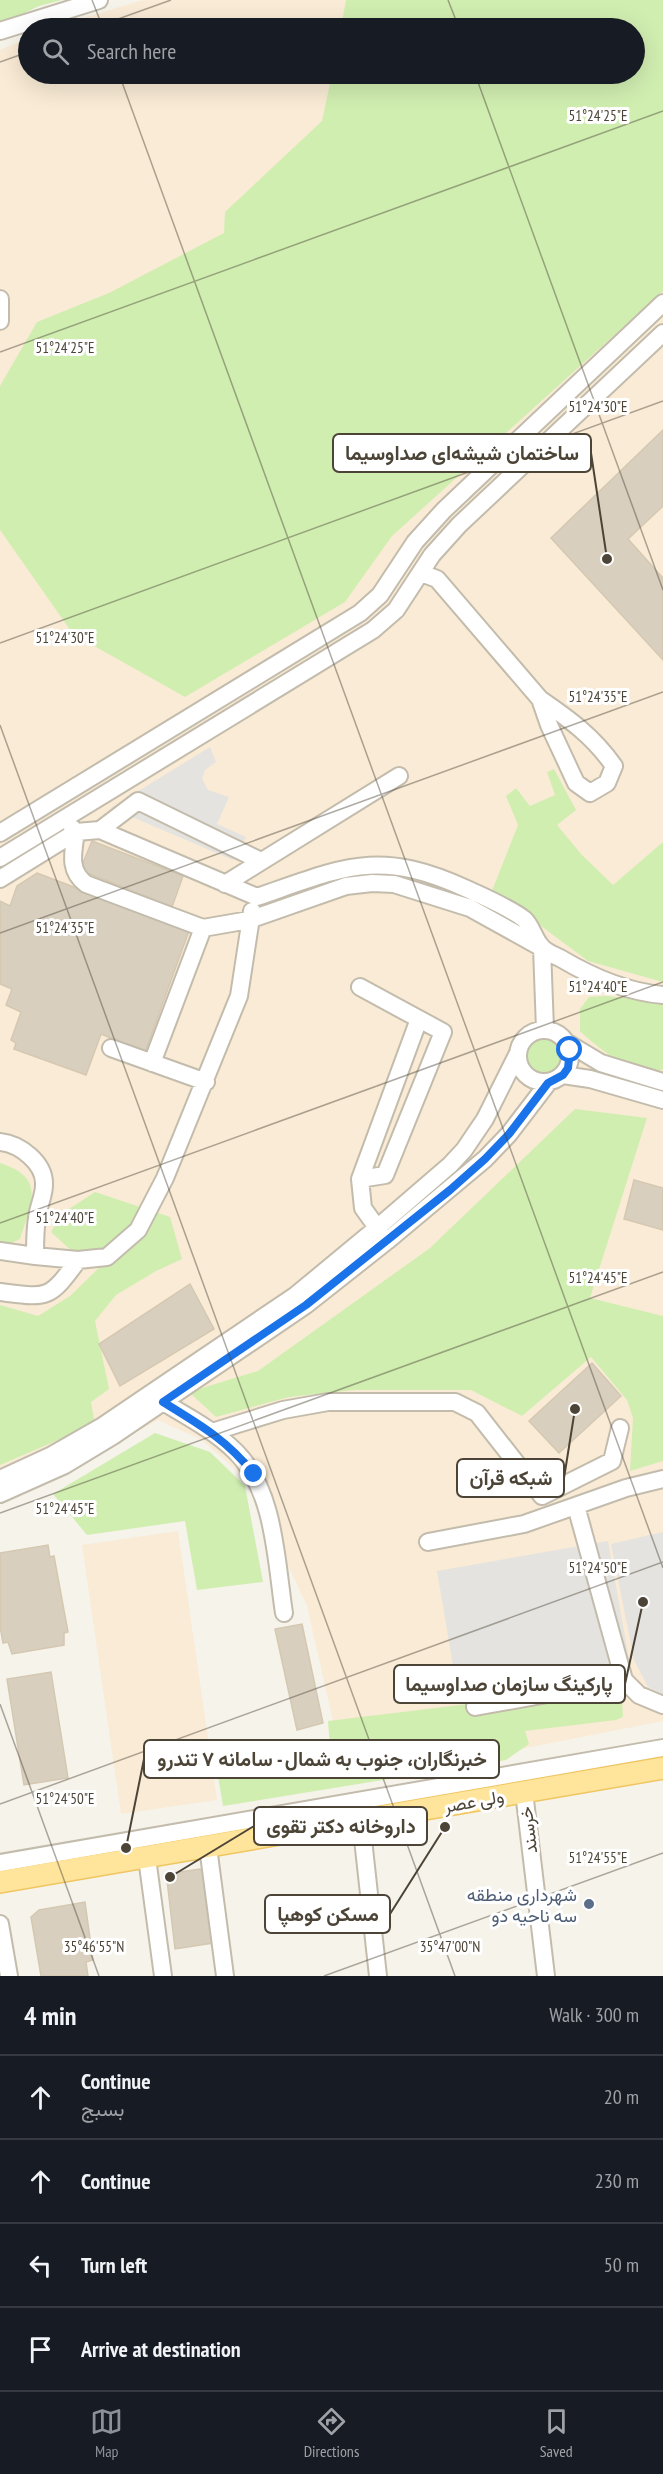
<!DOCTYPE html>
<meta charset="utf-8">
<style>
:root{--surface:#171b24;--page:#242831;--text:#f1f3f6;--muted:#9ea1a6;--line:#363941;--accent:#8c9099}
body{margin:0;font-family:"PT Sans Narrow",Vazirmatn,sans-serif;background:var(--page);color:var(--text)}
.stop{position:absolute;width:18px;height:18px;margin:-14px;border:4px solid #1a73e8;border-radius:50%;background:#fff}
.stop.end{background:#1a73e8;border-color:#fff;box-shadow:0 2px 6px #0008}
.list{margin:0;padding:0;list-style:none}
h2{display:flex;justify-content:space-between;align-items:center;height:78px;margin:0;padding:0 24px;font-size:26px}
h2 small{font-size:20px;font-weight:400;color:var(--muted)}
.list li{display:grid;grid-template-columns:39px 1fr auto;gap:18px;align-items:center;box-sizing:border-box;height:84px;padding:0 24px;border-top:2px solid var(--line)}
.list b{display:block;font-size:22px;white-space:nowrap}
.list p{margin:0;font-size:20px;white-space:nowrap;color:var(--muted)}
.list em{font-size:20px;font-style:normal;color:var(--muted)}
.icon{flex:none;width:33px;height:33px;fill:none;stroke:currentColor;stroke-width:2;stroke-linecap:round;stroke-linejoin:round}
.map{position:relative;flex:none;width:663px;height:1976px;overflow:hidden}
.search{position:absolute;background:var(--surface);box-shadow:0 6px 24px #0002;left:18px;right:18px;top:18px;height:66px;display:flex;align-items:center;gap:15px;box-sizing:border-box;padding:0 21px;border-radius:33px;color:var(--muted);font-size:22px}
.sheet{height:414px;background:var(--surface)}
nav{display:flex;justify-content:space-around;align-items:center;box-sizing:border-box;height:84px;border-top:2px solid var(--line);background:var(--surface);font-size:16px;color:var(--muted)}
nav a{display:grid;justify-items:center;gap:3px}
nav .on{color:var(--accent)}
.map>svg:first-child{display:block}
</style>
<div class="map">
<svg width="663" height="1976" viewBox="0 0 663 1976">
<rect width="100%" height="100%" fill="#f6f3eb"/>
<path fill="#f9ebd5" d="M143 0H663V1721L347 1783 307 1606 256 1497 237 1471 202 1440 158 1420 34 1489 0 1500V50L28 38V74H634V28H50Z
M178 1531 217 1800 121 1814 82 1545Z"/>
<path fill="#d1eeb1" d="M0 0H62L39 6 0 25Z
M346 0H663V291L392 536 345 602 185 697 73 634 0 530V386L37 322 109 293 224 233 225 212 322 121 332 74H634V28H341Z
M554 769 576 810 557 825 581 854 613 885 663 842V982L588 961 521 911 490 896 518 825 506 796 516 788 530 806 555 795 547 772Z
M606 996 663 1002V1069C637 1081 597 1047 580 1031V1009L589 997Z
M523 1056a21 21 0 1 1 42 0a21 21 0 1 1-42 0Z
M575 1109 647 1118 590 1298 663 1316V1461L630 1471 633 1418 627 1400 591 1357 522 1416 471 1390H354L289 1397 216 1417 189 1392 258 1371 430 1248Z
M0 1163C47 1178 31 1203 20 1239L7 1245 0 1244Z
M95 1192 170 1217 182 1259 156 1271 116 1295 95 1321 109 1389 91 1402 95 1424 0 1465V1305L38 1316 70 1296 102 1265 75 1254 51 1232 63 1213Z
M155 1433 210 1452 245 1486 263 1582 197 1590 185 1521 87 1535 53 1494Z
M616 1686 622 1701 623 1717 616 1720 525 1731 529 1744 506 1760 223 1806 217 1770 330 1747 328 1721Z"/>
<path fill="#e5e3df" d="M210 747 216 762 205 770 202 779 208 790 229 797 217 824 246 837 233 860 111 808Z
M663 1532V1695L648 1687 634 1660 611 1544Z
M608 1541 630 1665 458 1695 437 1571Z"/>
<path fill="#d9cfbf" stroke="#d5c8b1" stroke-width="1.5" d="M663 430V506L628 539 663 578V660L551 538Z
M92 841 183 876 172 907 80 870Z
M37 873 189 931 145 1052 101 1034 86 1075 14 1049 16 1043 11 1040 21 1012 6 1005 12 989 0 984V901L10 906 17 886Z
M634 1180 663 1188V1230L624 1219Z
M190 1284 214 1329 120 1386 99 1344Z
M592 1363 621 1396 559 1453 529 1421Z
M48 1545 50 1557 54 1556 68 1632 64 1633V1645L12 1654 8 1642 3 1643 0 1626V1553Z
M302 1624 323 1723 297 1730 275 1629Z
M51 1672 68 1778 24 1785 7 1679Z
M200 1869 204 1872 213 1943 175 1949 167 1880 173 1873Z
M85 1902 93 1960 86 1962 88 1976H41L31 1917 39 1910Z"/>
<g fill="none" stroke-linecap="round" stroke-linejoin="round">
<defs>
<path id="minor" d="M0 31 99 0
M0 299V321
M421 573 437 579 540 699 549 725 576 783 590 793 607 783 614 766C593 736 569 719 540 699
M72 828 76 832C73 853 68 870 86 884L203 928 249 920 346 886 372 883 394 884 470 908 542 948 545 1029
M100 830 138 801 261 861
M0 833 360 613 380 595 415 542 444 510 663 303
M0 858 373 630 396 610 432 555 459 525 663 333
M0 879 76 832 100 830 257 897C344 867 378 848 467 889 484 897 510 908 524 919 532 926 534 939 541 946 545 952 554 955 560 958 592 977 626 992 663 995
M225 884 399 776
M360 987 419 1019 360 1179 363 1208 383 1236
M518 1056a26 26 0 1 1 52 0a26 26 0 1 1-52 0Z
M566 1042 601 1063 663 1082
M111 1048 206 1082
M152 1063 203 928
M563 1075 590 1079 663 1100
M0 1142C20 1144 45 1163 44 1185 44 1196 38 1207 37 1218 35 1230 35 1243 35 1256L0 1251
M360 1179 385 1175 443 1032 419 1019
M35 1256 78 1260 107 1257 138 1230 165 1178 239 996 252 911
M0 1292C48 1298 49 1300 78 1260
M159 1395 163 1402C188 1417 215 1431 236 1452 275 1491 276 1561 284 1613
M212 1432 283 1410 328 1402H455L477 1413 542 1496 612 1461 620 1428
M0 1479 52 1455 101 1427 296 1295 377 1228 450 1165 464 1150 485 1119 517 1055
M0 1494 65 1465 113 1436 306 1305 387 1241 485 1159 509 1134 548 1083
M576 1506 624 1680
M428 1542 524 1524 626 1488 663 1479
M475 1707 624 1680 639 1695 663 1705
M524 1792 546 1976
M361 1821 378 1976
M208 1847 225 1976
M147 1858 163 1976
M0 1863 663 1748
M0 1924 9 1976"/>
<path id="major" d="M0 1882 663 1768"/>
</defs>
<use href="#minor" stroke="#c3bcac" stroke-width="20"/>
<use href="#major" stroke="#efc661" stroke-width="24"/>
<use href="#minor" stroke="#fff" stroke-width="16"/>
<use href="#major" stroke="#ffe49b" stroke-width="21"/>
</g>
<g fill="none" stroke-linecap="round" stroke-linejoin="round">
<path stroke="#1a73e8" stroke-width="8" d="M254 1474C227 1440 199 1424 163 1402L306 1305 450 1190 485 1159 509 1134 548 1083 563 1075 568 1068 570 1050"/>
</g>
<path fill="none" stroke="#4c4437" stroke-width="1.5" stroke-opacity="0.45" d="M92 0 103 28M448 0 459 28M93 28 171 0M0 62 28 52M119 74 663 1568M475 74 663 590M0 352 663 111M0 643 663 401M0 725 455 1976M0 933 663 692M0 1223 663 982M0 1513 663 1272M0 1704 99 1976M0 1804 663 1562M324 1976 663 1853"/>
<circle fill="#5c6f8a" stroke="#fff" stroke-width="2" cx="589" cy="1904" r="6"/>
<g text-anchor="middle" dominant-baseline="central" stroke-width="6" stroke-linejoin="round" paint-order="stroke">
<g font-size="18" fill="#4c4437" stroke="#fff">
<text transform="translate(474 1801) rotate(-10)">ولی عصر</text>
<text transform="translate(528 1830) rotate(-97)">خرسند</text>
</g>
<g font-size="18" fill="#4e5e75" stroke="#fff" text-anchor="end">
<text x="577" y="1894">شهرداری منطقه<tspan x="577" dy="21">سه ناحیه دو</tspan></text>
</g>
</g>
<g font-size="15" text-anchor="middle" fill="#4c4437" stroke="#fff" stroke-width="6" stroke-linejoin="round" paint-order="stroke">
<text x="598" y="121">51°24'25"E</text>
<text x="65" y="353">51°24'25"E</text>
<text x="598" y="412">51°24'30"E</text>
<text x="65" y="643">51°24'30"E</text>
<text x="598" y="702">51°24'35"E</text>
<text x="65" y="933">51°24'35"E</text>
<text x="598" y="992">51°24'40"E</text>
<text x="65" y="1223">51°24'40"E</text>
<text x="598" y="1283">51°24'45"E</text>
<text x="65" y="1514">51°24'45"E</text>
<text x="598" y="1573">51°24'50"E</text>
<text x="65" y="1804">51°24'50"E</text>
<text x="598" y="1863">51°24'55"E</text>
<text x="94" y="1952">35°46'55"N</text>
<text x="450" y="1952">35°47'00"N</text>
</g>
<path fill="none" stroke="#4c4437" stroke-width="2" d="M607 559L591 453M575 1409L564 1478M643 1602L625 1684M126 1848L144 1759M170 1877L254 1826M445 1827L390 1914"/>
<g fill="#4c4437" stroke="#fff" stroke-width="2">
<circle cx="607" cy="559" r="6"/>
<circle cx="575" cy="1409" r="6"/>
<circle cx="643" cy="1602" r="6"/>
<circle cx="126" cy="1848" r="6"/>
<circle cx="170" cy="1877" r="6"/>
<circle cx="445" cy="1827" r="6"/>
</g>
<g fill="#fff" stroke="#4c4437" stroke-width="2">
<rect x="333" y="434" width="258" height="38" rx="6"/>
<rect x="457" y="1459" width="107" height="38" rx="6"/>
<rect x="394" y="1665" width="231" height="38" rx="6"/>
<rect x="144" y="1740" width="355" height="38" rx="6"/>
<rect x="254" y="1807" width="173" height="38" rx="6"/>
<rect x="265" y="1895" width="125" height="38" rx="6"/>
</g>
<g font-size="20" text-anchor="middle" font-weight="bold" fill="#4c4437">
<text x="462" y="460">ساختمان شیشه‌ای صداوسیما</text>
<text x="511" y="1485">شبکه قرآن</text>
<text x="509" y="1691">پارکینگ سازمان صداوسیما</text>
<text x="322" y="1766">خبرنگاران، جنوب به شمال - سامانه ۷ تندرو</text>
<text x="341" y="1833">داروخانه دکتر تقوی</text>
<text x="328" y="1921">مسکن کوهپا</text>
</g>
</svg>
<div class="stop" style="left:570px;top:1050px"></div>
<div class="stop end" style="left:254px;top:1474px"></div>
<div class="search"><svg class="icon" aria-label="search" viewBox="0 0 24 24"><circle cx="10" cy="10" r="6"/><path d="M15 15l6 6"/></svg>Search here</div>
</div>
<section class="sheet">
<h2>4 min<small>Walk · 300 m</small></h2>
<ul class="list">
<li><svg class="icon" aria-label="ahead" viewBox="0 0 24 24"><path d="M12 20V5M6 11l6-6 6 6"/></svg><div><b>Continue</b><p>بسبج</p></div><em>20 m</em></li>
<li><svg class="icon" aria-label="ahead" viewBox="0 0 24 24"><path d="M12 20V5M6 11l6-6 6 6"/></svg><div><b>Continue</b></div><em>230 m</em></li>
<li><svg class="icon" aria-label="left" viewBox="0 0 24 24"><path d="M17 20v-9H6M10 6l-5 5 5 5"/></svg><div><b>Turn left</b></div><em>50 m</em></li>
<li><svg class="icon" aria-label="arrive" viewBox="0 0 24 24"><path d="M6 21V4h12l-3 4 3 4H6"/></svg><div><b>Arrive at destination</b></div></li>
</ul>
</section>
<nav>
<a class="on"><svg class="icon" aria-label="map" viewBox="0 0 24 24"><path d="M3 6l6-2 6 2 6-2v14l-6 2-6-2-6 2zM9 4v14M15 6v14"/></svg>Map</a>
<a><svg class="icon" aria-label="directions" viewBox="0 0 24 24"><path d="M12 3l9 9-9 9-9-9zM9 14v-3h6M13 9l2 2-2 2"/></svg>Directions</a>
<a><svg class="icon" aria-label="saved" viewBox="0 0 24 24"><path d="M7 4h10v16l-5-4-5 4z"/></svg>Saved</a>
</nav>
